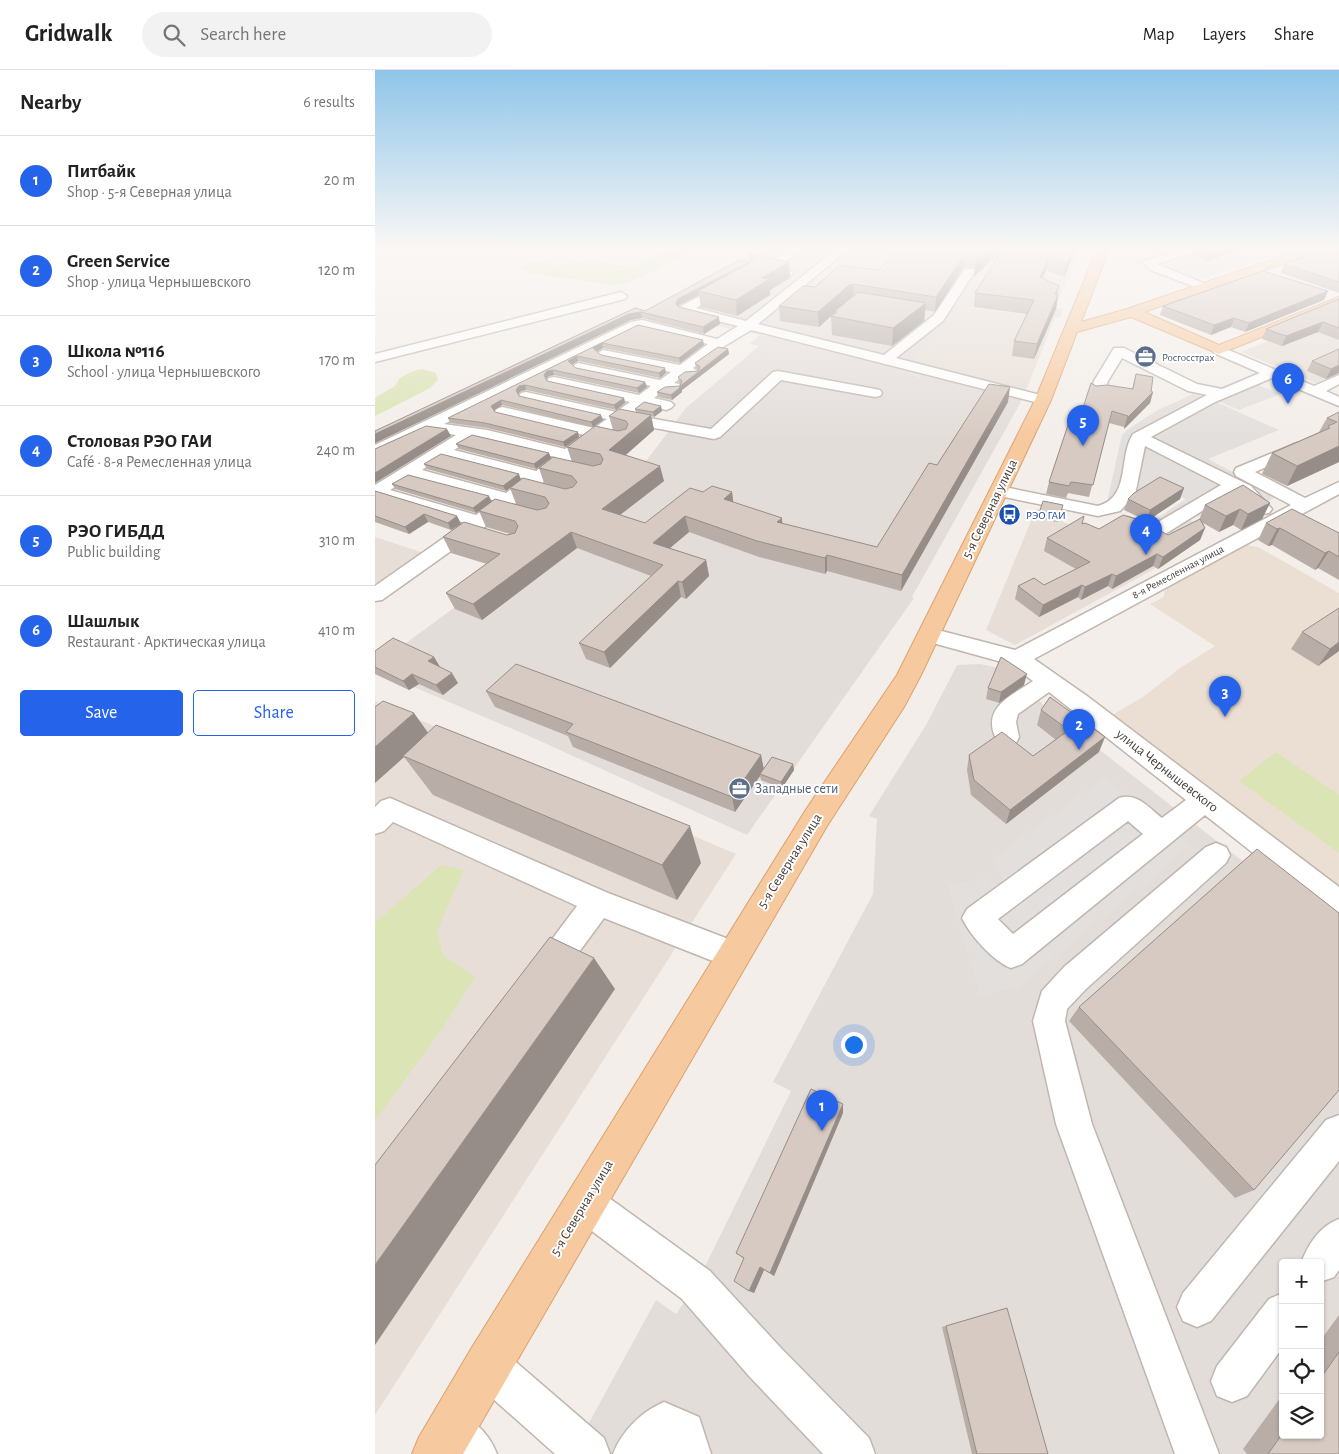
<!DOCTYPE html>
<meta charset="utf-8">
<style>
:root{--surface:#fff;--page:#f2f2f2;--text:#222;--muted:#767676;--line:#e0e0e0;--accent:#2563eb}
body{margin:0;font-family:"Alegreya Sans",sans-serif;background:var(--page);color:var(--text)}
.controls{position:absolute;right:15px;bottom:15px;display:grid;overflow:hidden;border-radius:5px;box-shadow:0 1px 4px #0004}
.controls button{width:45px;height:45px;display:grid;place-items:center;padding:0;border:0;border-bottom:1px solid var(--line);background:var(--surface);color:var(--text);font:25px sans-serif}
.you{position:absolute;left:478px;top:974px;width:18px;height:18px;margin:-12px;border:4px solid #fff;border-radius:50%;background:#1a73e8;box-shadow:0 0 0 8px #1a73e833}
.badge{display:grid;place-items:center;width:32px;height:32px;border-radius:50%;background:var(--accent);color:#fff;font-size:16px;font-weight:700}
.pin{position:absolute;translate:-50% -41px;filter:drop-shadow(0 1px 2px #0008)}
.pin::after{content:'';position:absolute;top:26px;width:18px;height:15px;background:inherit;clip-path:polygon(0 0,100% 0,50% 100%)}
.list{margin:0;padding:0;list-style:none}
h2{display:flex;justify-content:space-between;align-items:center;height:65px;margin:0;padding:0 20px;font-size:21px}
h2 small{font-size:16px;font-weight:400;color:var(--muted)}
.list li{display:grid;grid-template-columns:32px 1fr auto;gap:15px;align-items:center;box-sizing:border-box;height:90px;padding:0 20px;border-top:1px solid var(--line)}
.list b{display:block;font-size:19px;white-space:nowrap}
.list p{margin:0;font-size:16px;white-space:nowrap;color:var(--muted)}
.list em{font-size:16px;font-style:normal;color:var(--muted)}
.actions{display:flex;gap:10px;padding:15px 20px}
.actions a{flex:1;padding:11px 0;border:1px solid var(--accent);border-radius:5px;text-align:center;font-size:18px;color:var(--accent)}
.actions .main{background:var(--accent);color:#fff}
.icon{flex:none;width:28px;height:28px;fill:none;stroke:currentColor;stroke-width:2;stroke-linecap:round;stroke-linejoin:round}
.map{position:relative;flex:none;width:964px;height:1384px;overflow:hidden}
header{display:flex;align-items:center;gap:30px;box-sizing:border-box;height:70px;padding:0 25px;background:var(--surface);border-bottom:1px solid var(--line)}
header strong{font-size:24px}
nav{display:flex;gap:28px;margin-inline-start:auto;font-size:18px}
.search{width:350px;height:45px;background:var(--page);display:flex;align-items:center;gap:12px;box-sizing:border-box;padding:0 18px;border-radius:28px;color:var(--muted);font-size:19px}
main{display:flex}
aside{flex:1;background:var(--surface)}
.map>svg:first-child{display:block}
</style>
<header>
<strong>Gridwalk</strong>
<div class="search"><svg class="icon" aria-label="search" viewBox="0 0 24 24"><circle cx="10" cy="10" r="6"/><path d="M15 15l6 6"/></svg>Search here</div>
<nav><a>Map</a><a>Layers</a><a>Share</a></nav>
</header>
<main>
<aside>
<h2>Nearby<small>6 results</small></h2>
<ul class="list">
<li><span class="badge">1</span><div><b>Питбайк</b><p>Shop · 5-я Северная улица</p></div><em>20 m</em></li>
<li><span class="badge">2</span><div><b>Green Service</b><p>Shop · улица Чернышевского</p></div><em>120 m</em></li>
<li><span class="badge">3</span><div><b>Школа №116</b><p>School · улица Чернышевского</p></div><em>170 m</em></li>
<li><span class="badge">4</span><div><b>Столовая РЭО ГАИ</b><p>Café · 8-я Ремесленная улица</p></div><em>240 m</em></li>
<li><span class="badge">5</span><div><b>РЭО ГИБДД</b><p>Public building</p></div><em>310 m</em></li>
<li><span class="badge">6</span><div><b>Шашлык</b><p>Restaurant · Арктическая улица</p></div><em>410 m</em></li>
</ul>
<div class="actions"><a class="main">Save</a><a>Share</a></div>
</aside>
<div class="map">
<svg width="964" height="1384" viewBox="0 0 964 1384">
<rect width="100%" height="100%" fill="#f3eee9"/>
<path fill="#e7ded7" d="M751 177H924L812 214 747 188Z
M591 237 680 248 648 328 533 304 545 287 542 286Z
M964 242V303L941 313 866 282Z
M661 439 688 444V452L744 478 781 498 640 575 611 560Z
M0 467 52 484 0 521Z
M0 631 361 784 0 1345Z"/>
<path fill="#e3ddda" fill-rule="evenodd" d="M395 177H705L680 238 688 239 685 248 591 237 542 286 546 288 541 291 538 299 533 304 545 307 550 303 648 328 537 527 539 528 372 765 154 666 39 617 34 620 0 604V596L263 402 311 338 384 276 374 274 385 265 276 242Z
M605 594 624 598 651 616 672 639 964 866V1384H197L281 1230 301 1244 321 1215 416 1021 398 1012 498 824 502 749 494 746 551 655 582 595ZM908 1193H945V1365H908Z"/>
<path fill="#ebdfd4" d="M871 475 883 477 964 523V818L735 646 768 627 805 598 840 576 775 534 789 527 790 517Z"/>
<path fill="#dae4b4" d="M298 177H328L253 213 239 215 154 203 146 197 157 192H172L180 195 219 190 254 197Z
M47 299 61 303 63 310 55 318 0 346V328L20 316 25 308 38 301Z
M901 682 964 725V783L864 711Z
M66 795 89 800 62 861 68 885 100 907 69 956 0 1051V853Z"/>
<path fill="#e2dfdd" d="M877 312 905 324 864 340 839 329Z
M818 324 830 327 904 360 833 389 903 426 879 438 860 428 815 450 822 455 801 466 775 453 811 429 779 414 741 439 732 432 747 365 752 360 783 340Z
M731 707 816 776 642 918 605 925 573 815 613 808 616 816 630 814 624 798 616 789Z"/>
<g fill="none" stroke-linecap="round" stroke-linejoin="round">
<defs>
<path id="minor" d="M419 177H432L402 197 416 201 418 203 416 205 412 206 390 200 388 198 391 194Z
M464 177H476L383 254 509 285 559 245 590 199H598L600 201 568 251 521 288 673 327 675 330 673 333 668 334 376 260 343 280 318 298 324 302 322 305H310L299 313 304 314 306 317 304 320H290L279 328 296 332 299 335 296 338 291 340 270 335 257 345 336 359 398 302 403 301 500 319 505 320 507 323 505 326 500 327 406 310 345 367 339 369 247 352 234 362 240 366 238 369 232 371 225 369 111 456 7 530 0 531V516L90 453 0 427V415L81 365 54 361 0 386V375L256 252 267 250 342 269 363 256 306 242 304 239 306 236 354 211 360 214 358 216 321 238 371 251ZM264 258 333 274 305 295 228 280 221 284 228 288 296 302 285 310 203 293 196 297 203 301 276 316 264 325 179 307 174 308 172 311 174 314 255 332 241 342 151 322 146 323 144 326 146 329 232 349 219 358 127 337 122 339 119 342 122 345 209 365 190 379 112 360 69 354ZM99 368 180 387 161 401 79 380ZM68 387 150 409 131 423 47 400ZM35 408 121 431 101 445 15 420Z
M815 177 828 178 827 180 782 194 833 215 835 217 833 219H825L776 200 768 193 770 191Z
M919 177H934L940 181 935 184Z
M246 222 252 226 250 229 0 292V284Z
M844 276 939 316 964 305V314L951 321 964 327V336L897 308 840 332 776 367 876 416 897 439 894 443C875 448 873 428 859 421L787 466 780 468 746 456 743 452 746 448 752 447 778 455 846 415 770 376 760 425 745 441 723 446 624 426 618 425 615 421 618 417 624 416 723 436C756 427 743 387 758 364L832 325 813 321 747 288 733 311 728 325H718L716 322 719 311 739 278H749L822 314 847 319 885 303 839 283 837 280Z
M922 373 928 375 930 378 928 381 880 402 930 428 964 412V424L659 589 712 626 964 817V847L954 843 830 745 647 894 636 898C619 892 595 865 587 848L592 839 744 728C762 722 774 738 787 748L811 730 674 622 643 644 641 652 644 667 641 673 632 676 623 673C604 639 634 627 658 611L634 594 547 570 544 565 547 560 555 558 640 580 916 435 861 406 859 402 861 398ZM753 751 768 764 638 864 623 849Z
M15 728 233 823 369 875 373 885 369 895 358 899 229 848 182 912 171 917 160 912 156 902 160 892 202 836 18 752 9 761 0 764V737L6 731Z
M841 773 851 777 855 785 851 793 711 919 692 939 690 951 717 1054 844 1384H800L681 1054 658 951 667 921 689 897 831 777Z
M964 1045V1091L836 1251 822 1257 808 1251 802 1237 808 1223 951 1050Z
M210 1114 223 1120 335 1201 404 1276 494 1368 500 1384H448L374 1306 307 1229 197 1146 191 1133 197 1120Z
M964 1149V1200L959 1207 945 1212V1193H926C934 1173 944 1157 964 1149Z
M908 1223V1277L872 1326 857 1332 842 1326 836 1311 842 1296 894 1229Z
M112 1274 127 1280 229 1368 235 1384H180L97 1310 91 1295 97 1280Z
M289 1332 324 1347 336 1384H238C247 1361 266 1342 289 1332Z
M74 1338C97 1348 113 1361 122 1384H68L59 1375 52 1360 59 1345Z"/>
<path id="major" d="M723 177H735L706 252 752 239 934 177H952L950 179 769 242 844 275 964 227V236L844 284 756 247 702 262 676 330 546 605 529 637 452 756 88 1384H37L44 1367 96 1279 432 738 522 605 660 330Z"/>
</defs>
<use href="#minor" stroke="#c1b6af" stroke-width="3"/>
<use href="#major" stroke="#dba26e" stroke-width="2"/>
<use href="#minor" fill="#fff" fill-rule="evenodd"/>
<use href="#major" fill="#f7c99e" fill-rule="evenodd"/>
</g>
<path fill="#b9aea7" d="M525 177H702L689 207 671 200 668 208 682 225H683L681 239 659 289 637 286 639 271 652 244 599 237 600 223 629 178 599 207V198H588L560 242 550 240 549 251 517 276 457 265 456 246 460 243V242L444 257 405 251 404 236 440 217 503 200Z
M791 177H808L799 180Z
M818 177H874L831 191 816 185Z
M964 177V223L906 203 909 194Z
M373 183 414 192 415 208 395 220V225L362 246 326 237 324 225 304 235V237L345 254 329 264 267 248 256 250 0 373V361L260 238 270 241 374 192Z
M953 221 949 230 870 262 856 257 836 265 785 245 788 236Z
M964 229V270L943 262 907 276 887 269 891 259Z
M263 255 329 275 305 293 228 278 222 282 226 285 291 303 285 308 203 291 197 295 201 298 270 312 272 317 264 323 179 305 174 306 171 309 172 311 249 328 250 333 241 340 151 320 146 321 143 324 144 326 228 350 218 357 127 335 119 340 120 342 204 367 190 377 112 358 75 353 73 348Z
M353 279 354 284 307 320V322L297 330 283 327 282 322 305 316V314L304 312 303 307 323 301V300L321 298 320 293Z
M964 279V303L951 309 932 301 937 291Z
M761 304 776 322H778L775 333 749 359V357L734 353 714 427 693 423 691 428 671 424 674 412 706 344 757 319Z
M633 332 526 521 452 501 450 504 384 487 314 462 295 478 331 490 334 506 311 529 306 527 235 598 211 589 204 573 276 506 202 478 107 550 80 539 71 523 112 494 76 483 68 467 132 465 135 464 111 457 104 441 111 435 101 443 20 419 17 414 117 432 141 434 135 418 190 419 169 413 164 398 197 392 192 377 238 360 234 346 261 342 260 339 286 336 287 341 279 347 276 346 279 360 251 385 289 411 245 445 270 453 328 422H357L358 432 407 454 502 477 562 395Z
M964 342V392L912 416 887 404 897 383 944 362 952 348Z
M81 374 174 383 176 388 161 399 84 379Z
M49 394 144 404 131 421 52 399Z
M809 418 805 429 772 451 749 440 753 429Z
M0 421 82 446 86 454 76 460 53 452 34 464 0 452Z
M895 433 887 449 866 460 858 455 844 462 828 453 830 458 825 470 783 499 778 496 737 519 733 516 706 530 703 527 664 547 640 529 643 516 669 515 701 499 669 481 672 468 707 454 724 459 793 465 824 450 830 435Z
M687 441 682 452 663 448 664 443Z
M891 453 964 463V510L943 498 940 500 897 475 893 476 883 470Z
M927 562 964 581 943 596 916 579Z
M0 581 59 587 65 597 83 613 68 625 44 614 34 620 0 604Z
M649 615 624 633 611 629 613 618Z
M111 621 386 685 389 699 418 694 419 700 407 718 386 710 385 706 360 742 198 677 193 666 120 637Z
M666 640 724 682 631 754 596 725 592 700 594 685 658 686 681 670 662 655Z
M53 663 326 793 302 830 58 725 29 687 0 713Z
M704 937 879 1120 860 1128 694 951Z
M468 1043 399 1206 389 1200 379 1223 369 1189 361 1183Z
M632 1238 673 1384H597L567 1257Z
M964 1245V1384H872L868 1379 908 1324V1365H945V1271Z"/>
<path fill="#968d88" d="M617 177H629L599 207 600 193Z
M699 177H702L689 207 691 193Z
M800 177H808L799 180Z
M850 177H874L831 191 834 182Z
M590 184 588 198 560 242 561 227Z
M674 186 671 200 662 221 665 207Z
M374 192 323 221 324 225 304 235 302 240 301 234 303 229Z
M414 192 415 208 395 220V225L362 246 361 230 387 208Z
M478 214 479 228 474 230 444 257 443 242 474 215Z
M684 216 681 229 683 225 681 239 659 289 662 274Z
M953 221 949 230 870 262 874 253Z
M551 233 549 251 517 276 518 258Z
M266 242 267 248 256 250 0 373V364L254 244Z
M344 247 345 254 329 264 328 257Z
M859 248 856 257 836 265 839 255Z
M948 252 943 262 907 276 911 266Z
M328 270 329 275 305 293 304 288Z
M227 273 228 278 219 283 218 278Z
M353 279 354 284 307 320V322L297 330 296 325 304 317Z
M202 286 203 291 194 296 193 291Z
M964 295V303L951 309 956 299Z
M290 298 291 303 285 308 284 303Z
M178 300 179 305 174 306 170 310 169 305 172 301Z
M270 312 272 317 264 323 262 318Z
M150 315 151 320 146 321 142 325 141 320 144 316Z
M635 317 633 332 526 521 527 505Z
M778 322 775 333 749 359 752 348Z
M249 328 250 333 241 340 239 335Z
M126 330 127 335 118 341 116 336Z
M286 336 287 341 279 347 278 342Z
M226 345 228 350 218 357 216 352Z
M276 345 279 360 239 395 234 380Z
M72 359 76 366 0 413V403Z
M203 362 204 367 190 377 188 372Z
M964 376V392L912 416 922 396Z
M174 383 176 388 161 399 159 394Z
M285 396 289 411 232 455 227 439Z
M144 404 146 410 131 421 128 416Z
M809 418 805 429 772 451 775 440Z
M357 422 359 438 349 429Z
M114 426 117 432 101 443 98 438Z
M895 433 887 449 866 460 873 444Z
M865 439 858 455 844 462 851 446Z
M49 444 53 452 34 464 30 457Z
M82 446 86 454 76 460 73 453Z
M310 446 314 462 282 489 278 473Z
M407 448 408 464 402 452Z
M830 458 825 470 783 499 788 487Z
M905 458 897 475 893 476 902 459Z
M196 462 202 478 107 550 98 534Z
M954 481 943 498 940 500 950 483Z
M782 484 778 496 737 519 741 506Z
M452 485V501L450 504V488Z
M331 490 334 506 311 529 307 512Z
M737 504 733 516 706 530 710 517Z
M303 511 306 527 235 598 229 582Z
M707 515 703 527 664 547 668 535Z
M964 572V581L943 596 955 579Z
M59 587 65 597 53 591Z
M77 603 83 613 68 625 61 615Z
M37 604 44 614 34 620 28 611Z
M652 604 649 615 624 633 626 622Z
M39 643 54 664 28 686 29 687 0 713V677Z
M730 667 724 682 631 754 635 740Z
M386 685 389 701 385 704V706L360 742 357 727Z
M418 694 419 700 407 718 406 712Z
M315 756 326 793 302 830 287 795Z
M219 888 240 919 0 1275V1195Z
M468 1034V1043L399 1206 395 1203Z
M385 1197 389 1200 379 1223 374 1221Z"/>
<path fill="#d7cac2" stroke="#968d88" d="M525 177H617L600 193 603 187 601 184H590L561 227 478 214 474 215 443 242 404 236 428 216 440 217 465 195 503 200Z
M629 177H699L691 193 674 186 665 207 684 216 680 224 683 225 662 274 639 271 659 230 600 223Z
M819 177H850L834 182Z
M958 177H964V212L909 194Z
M373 183 414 192 387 208 394 209 361 230 323 221 378 191 380 187Z
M364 190 374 192 303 229 301 234 304 237 344 247 328 257 266 242 254 244 0 364V361L260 238 270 241Z
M888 201 953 221 874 253 859 248 839 255 788 236Z
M483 222 551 233 518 258 456 246 462 242 460 241Z
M964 229V258L948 252 911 266 891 259Z
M263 255 328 270 304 288 227 273 218 278 226 285 290 298 284 303 202 286 193 291 201 298 270 312 262 318 178 300 172 301 169 305 172 311 249 328 239 335 150 315 144 316 141 320 144 326 226 345 216 352 126 330 116 336 120 342 203 362 188 372 110 353 73 348Z
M343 277 353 279 304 317H306L296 325 282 322 290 317 305 316 307 311 303 307 310 302 323 301 325 297 320 293Z
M964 279V295L956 299 937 291Z
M761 304 778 307 776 322H778L752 348 753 346 737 341 718 415 696 412 694 416 674 412 697 343 706 344 716 313 721 316 732 315 758 319Z
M614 314 635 317 527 505 452 485 450 488 382 471 310 446 278 473 331 490 307 512 303 511 229 582 204 573 288 495 196 462 98 534 71 523 125 484 68 467 89 452 132 465 140 463 143 456 140 451 104 441 120 429 162 440 171 438 174 433 170 427 135 418 148 408 190 419 198 417 202 412 197 406 164 398 178 387 218 396 226 394 228 389 225 384 192 377 220 356 243 361 251 359 253 354 251 351 234 346 244 339 276 345 234 380 285 396 227 439 270 453 315 418 328 422 337 416 357 422 349 429 407 448 402 452 502 477 554 393 562 395Z
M269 332 286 336 278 342 260 339Z
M964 342V376L922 396 897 383 955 358 953 356 962 352 952 348Z
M51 356 72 359 0 403V379Z
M97 365 174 383 159 394 81 374Z
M66 384 144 404 128 416 49 394Z
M33 405 114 426 98 438 17 414Z
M785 407 809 418 775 440 753 429 759 423Z
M868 415 895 433 873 444 865 439 851 446 830 435Z
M0 421 82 446 73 453 49 444 30 457 0 446Z
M668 431 688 435 684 447 664 443Z
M917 439 964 463V487L954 481 950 483 905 458 902 459 891 453Z
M748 445 767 451 793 465 825 449 830 458 788 487 782 484 741 506 737 504 710 517 707 515 668 535 643 516 659 508 669 515 715 492 672 468 709 446 707 454 710 453 724 459Z
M964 538V572L955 579 927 562Z
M18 568 59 587 53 591 77 603 61 615 37 604 28 611 0 597V581Z
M626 587 652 604 626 622 613 618Z
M141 594 386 685 357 727 191 662 198 654 111 621Z
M675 627 730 667 635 740 599 710 594 685 627 662 658 686 694 660 666 640Z
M8 631 39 643 0 677V637Z
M61 655 315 756 287 795 28 686Z
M397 687 418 694 406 712 385 704Z
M882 779 964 843V1020L879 1120 704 937Z
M175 867 219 888 0 1195V1095Z
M436 1019 468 1034 395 1203 385 1197 374 1221 359 1211 369 1188 361 1183Z
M632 1238 673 1384H602L571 1256Z
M964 1282V1384H893L908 1363V1365H945V1309Z"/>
<linearGradient id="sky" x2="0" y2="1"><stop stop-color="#8fc5e9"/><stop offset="0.48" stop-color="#faf7f5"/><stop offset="1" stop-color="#faf7f5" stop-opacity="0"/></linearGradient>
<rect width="964" height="371" fill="url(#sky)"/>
<defs>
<symbol id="office-disc" viewBox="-11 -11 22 22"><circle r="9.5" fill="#5c6f8a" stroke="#fff"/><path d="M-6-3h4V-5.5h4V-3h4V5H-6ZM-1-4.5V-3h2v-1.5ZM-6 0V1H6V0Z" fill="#fff"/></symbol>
<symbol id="bus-disc" viewBox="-11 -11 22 22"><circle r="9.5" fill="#1a4fb4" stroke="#fff"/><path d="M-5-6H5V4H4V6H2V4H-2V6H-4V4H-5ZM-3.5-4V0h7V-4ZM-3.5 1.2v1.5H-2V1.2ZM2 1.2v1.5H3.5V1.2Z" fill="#fff"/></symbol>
</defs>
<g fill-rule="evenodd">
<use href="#office-disc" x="758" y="274" width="25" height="25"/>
<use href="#bus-disc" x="622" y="432" width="25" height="25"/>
<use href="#office-disc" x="352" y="706" width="25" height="25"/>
</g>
<g text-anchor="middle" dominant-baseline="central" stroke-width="4" stroke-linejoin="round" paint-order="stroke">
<g font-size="11" fill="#4e5e75" stroke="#fff" text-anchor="start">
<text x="787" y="287">Росгосстрах</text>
</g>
<g font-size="11" fill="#164399" stroke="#fff" text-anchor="start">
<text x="651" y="445">РЭО ГАИ</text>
</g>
<g font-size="11" fill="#463d38" stroke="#fff">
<text transform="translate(803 502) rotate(-28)">8-я Ремесленная улица</text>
</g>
<g font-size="14" fill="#463d38" stroke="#fff">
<text transform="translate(615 439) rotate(-64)">5-я Северная улица</text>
<text transform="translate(792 701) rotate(38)">улица Чернышевского</text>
<text transform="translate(415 791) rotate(-58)">5-я Северная улица</text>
<text transform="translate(207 1138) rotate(-59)">5-я Северная улица</text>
</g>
<g font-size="14" fill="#4e5e75" stroke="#fff" text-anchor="start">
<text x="380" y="719">Западные сети</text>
</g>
</g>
</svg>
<div class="controls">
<button>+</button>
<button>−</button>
<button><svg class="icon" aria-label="locate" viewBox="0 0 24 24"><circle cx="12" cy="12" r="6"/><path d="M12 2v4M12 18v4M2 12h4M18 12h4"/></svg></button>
<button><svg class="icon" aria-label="layers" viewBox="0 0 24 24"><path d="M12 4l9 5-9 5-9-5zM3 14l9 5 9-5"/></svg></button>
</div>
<div class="you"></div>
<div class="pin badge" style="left:447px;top:1061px">1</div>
<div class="pin badge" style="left:704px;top:680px">2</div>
<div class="pin badge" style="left:850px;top:647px">3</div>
<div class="pin badge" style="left:771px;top:485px">4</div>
<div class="pin badge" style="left:708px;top:376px">5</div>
<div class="pin badge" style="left:913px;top:334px">6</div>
</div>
</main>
